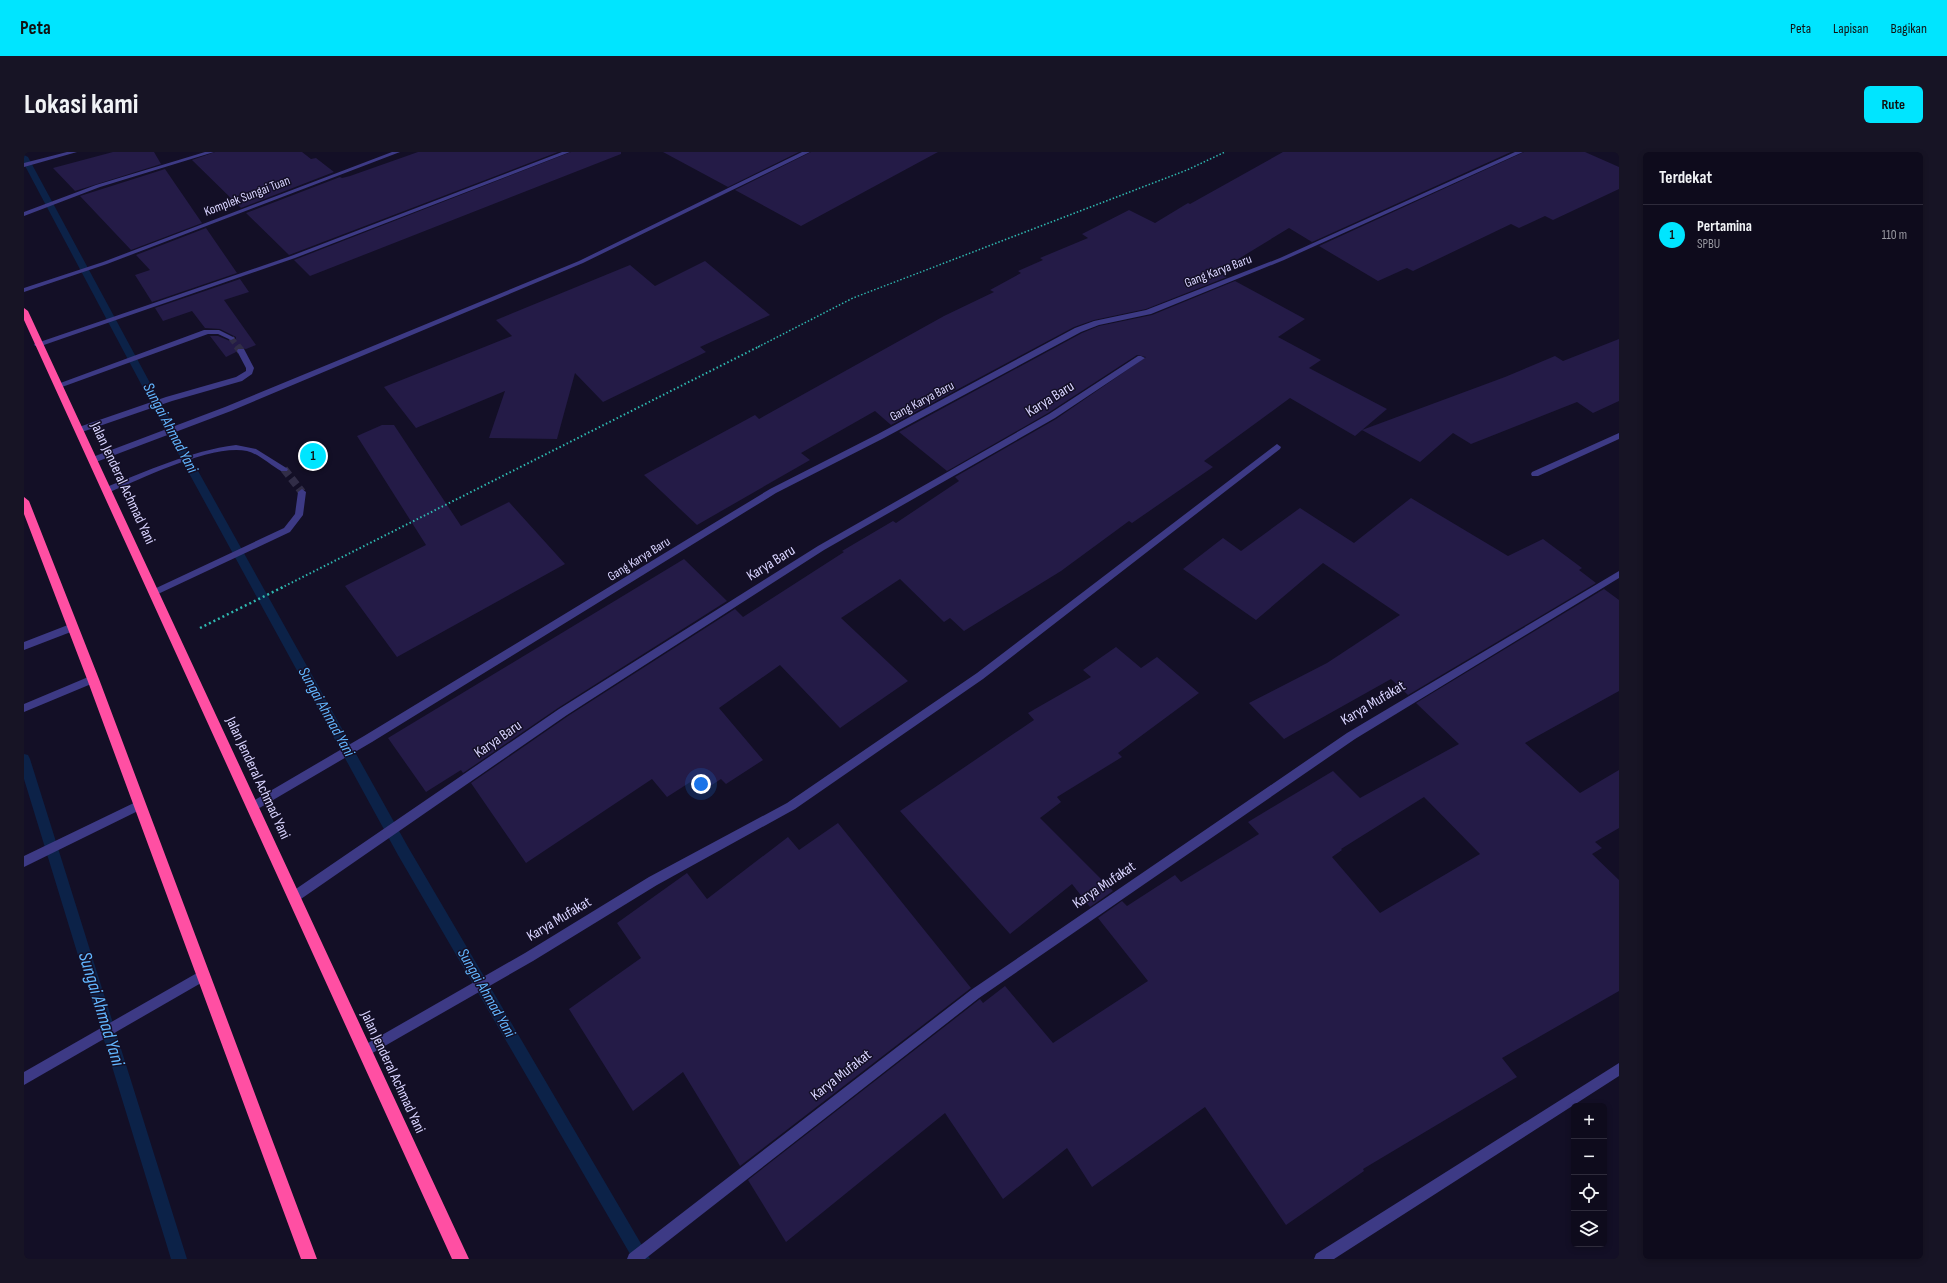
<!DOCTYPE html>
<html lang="id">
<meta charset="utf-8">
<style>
:root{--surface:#0e0b1c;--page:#171425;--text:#f1f3f6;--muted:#9b9ba3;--line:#2e2b3b;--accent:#00e5ff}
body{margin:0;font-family:"Sofia Sans Condensed",sans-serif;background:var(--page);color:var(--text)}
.controls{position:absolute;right:12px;bottom:12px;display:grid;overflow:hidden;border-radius:6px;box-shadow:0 2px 6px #0003}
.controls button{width:36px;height:36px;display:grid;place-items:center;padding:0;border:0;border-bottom:1px solid var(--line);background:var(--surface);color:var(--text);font:20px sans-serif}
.you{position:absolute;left:677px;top:632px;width:14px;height:14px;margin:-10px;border:3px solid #fff;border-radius:50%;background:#1a73e8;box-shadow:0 0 0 6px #1a73e833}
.badge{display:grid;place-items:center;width:26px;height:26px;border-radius:50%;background:var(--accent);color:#111;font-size:13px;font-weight:700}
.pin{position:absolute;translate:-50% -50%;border:2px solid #fff;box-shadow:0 1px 4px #0006}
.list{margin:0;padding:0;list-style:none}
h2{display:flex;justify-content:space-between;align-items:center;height:52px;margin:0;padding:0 16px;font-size:17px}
h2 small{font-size:13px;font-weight:400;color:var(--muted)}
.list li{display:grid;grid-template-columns:26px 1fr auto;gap:12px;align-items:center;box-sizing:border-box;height:60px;padding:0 16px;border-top:1px solid var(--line)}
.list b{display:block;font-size:15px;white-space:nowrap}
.list p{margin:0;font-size:13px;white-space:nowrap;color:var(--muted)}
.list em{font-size:13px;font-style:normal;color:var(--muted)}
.icon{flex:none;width:22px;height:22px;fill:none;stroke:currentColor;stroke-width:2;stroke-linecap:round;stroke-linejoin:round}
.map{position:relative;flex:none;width:1595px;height:1107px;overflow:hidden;border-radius:6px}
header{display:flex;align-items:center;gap:24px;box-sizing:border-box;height:56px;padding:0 20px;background:var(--accent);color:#111}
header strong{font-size:19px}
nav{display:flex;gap:22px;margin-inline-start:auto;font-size:14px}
.intro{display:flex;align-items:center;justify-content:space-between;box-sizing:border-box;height:96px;padding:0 24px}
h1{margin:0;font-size:28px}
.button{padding:10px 18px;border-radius:6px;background:var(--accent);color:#111;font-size:14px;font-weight:700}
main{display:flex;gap:24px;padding:0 24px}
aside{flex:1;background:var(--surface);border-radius:6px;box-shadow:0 2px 6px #0003}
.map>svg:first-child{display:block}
</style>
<header>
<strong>Peta</strong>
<nav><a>Peta</a><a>Lapisan</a><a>Bagikan</a></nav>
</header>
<div class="intro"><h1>Lokasi kami</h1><a class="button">Rute</a></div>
<main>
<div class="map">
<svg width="1595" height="1107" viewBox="0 0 1595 1107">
<rect width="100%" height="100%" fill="#130f26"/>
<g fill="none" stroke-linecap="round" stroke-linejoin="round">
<path fill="#0c2248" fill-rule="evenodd" d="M0 3 4 5 159 292 384 695 626 1107H609L374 703 149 292 0 12Z
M0 602 4 603 6 607 163 1107H147L0 627Z"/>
</g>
<path fill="#241b47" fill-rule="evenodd" d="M89 0H130L137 12 51 39 29 16Z
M191 0H278L287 7 292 6 310 20 217 56 168 8Z
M394 0H534L265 103 222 61 316 25 318 26 326 24Z
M547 0H597V2L286 124 270 108Z
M639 0H775L704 35Z
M787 0H914L777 74 711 38Z
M1259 0H1487L1288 90 1265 76 1193 120 1203 125 1122 157 1070 168 1050 175 867 273 851 259 777 301 786 308 673 373 620 323 731 263 735 267 920 164 970 140 966 138 997 121 994 119 1019 108 1016 106 1064 86 1058 82 1105 58 1131 71 1164 51 1166 52Z
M1500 0H1561L1595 15V37L1529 68 1521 64 1495 76 1487 72 1389 119 1383 116 1354 129 1295 94Z
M141 17 178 71 107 98 56 44Z
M182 76 213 121 128 150 111 123 126 118 112 103Z
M681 109 746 163 676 195 682 200 579 250 551 221 533 287 465 286 481 239 392 276 360 235 488 184 472 168 606 113 631 134Z
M216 127 225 140 200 148 232 193 222 197 214 196 212 200 202 205 186 184H194L206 189 212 187V185L196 177 181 176 168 159 139 169 131 156Z
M1211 129 1281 167 1254 185 1297 208 1285 216 1363 257 1331 284 1266 246 1180 309 1189 315 1108 371 1105 369 1037 419 940 479 926 466 920 470 876 427 817 466 884 529 816 576 756 513 695 556 739 608 702 632 697 627 677 640 668 629 643 645 628 627 502 711 447 631 544 564 711 457 719 465 820 400 818 399 869 369 872 371 935 329 931 325 1032 267 1122 205 1113 203 1024 261 923 319 875 280 1058 181 1075 174 1128 163Z
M1595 187V249L1569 261 1553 250 1447 292 1429 281 1396 310 1338 278 1481 225 1531 204 1539 209Z
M358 273H370L437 374 485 350 541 412 373 505 321 434 402 393 333 284Z
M1387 346 1484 404 1519 387 1558 416 1555 418 1572 431 1384 543 1367 527 1260 587 1225 551 1303 511 1376 463 1299 411 1232 468 1159 417 1199 386 1217 399 1276 356 1330 391Z
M660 407 703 449 534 556 439 621 437 618 402 640 364 586Z
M1580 437 1595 448V539L1501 591 1556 641 1595 618V676L1571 690 1578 696 1568 702 1595 728V839L1478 906 1493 925 1339 1017 1340 1019 1262 1073 1181 955 1068 1035 1043 996 979 1047 921 961 762 1090 724 1028 956 847 959 851 981 834 1029 891 1124 829 1074 766 1098 749 1103 754 1151 723 1157 730 1235 682 1224 670 1309 619 1336 646 1435 592 1392 551ZM1400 645 1456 702 1356 761 1308 705 1318 698 1317 697Z
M1092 495 1117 516 1133 505 1175 541 1094 601 1098 605 1033 645 1037 650 1016 666 1089 739 1066 755 1048 732 986 782 876 659 1010 568 1004 561 1067 525 1059 518Z
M814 671 947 836 716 1014 659 920 609 959 545 857 617 806 593 771 663 721 683 747 764 685 775 698Z"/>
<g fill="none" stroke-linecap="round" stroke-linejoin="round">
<path stroke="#312d47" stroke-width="6" stroke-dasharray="6 3.5" stroke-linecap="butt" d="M207 186 214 195"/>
<path stroke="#312d47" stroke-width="8" stroke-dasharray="8 4" stroke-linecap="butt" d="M213 194 217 199
M260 317 278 340"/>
<path stroke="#2fb8b0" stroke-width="1.5" stroke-dasharray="1.5 2" stroke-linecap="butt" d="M734 195 829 146 1163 18 1201 0"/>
<path stroke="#2fb8b0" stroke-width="2" stroke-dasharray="1.5 2.5" stroke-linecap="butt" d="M257 436 736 194"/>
<path stroke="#2fb8b0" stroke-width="2.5" stroke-dasharray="2 3" stroke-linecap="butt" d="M176 476 259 435"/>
<path fill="#3d3a85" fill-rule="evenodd" d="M43 0H53L0 15V11Z
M181 0H190L76 35 0 64V60L72 33Z
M368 0H376L83 112 0 140V136L79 110Z
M538 0H546L271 106 17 194H11L10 192 267 104Z
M778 0H786L559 111 207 259 72 310H66L65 308 66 306 201 255 555 109Z
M1491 0H1499L1260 108 1127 162 1075 173 1057 180 860 286 752 341 348 590 232 658 228 660 224 658 223 655 224 652 340 584 746 337 854 282 1051 176 1070 169 1122 158 1256 106Z
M180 178H195L211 186 207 188 194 182H184L38 235H32L31 233Z
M214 197H220L230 216 228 222 218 229 148 249 58 280 55 281 51 278 52 276 142 245 212 225 222 219V216L213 199Z
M1114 204H1117L1121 206 1031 266 800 398 543 563 274 749 270 750 266 749 264 745 266 741 535 557 794 394 1025 262Z
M1595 281V287L1514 324H1508L1507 322 1508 320Z
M1253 292 1257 295 1256 297 959 527 771 657 633 733 509 809 345 903 341 905 337 903 335 899 337 895 501 801 625 725 763 651 953 521Z
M212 293 232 297 264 317 263 319H257C246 313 235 302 223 299 187 292 120 326 86 340H80L79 338 80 336C123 319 166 299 212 293Z
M278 337 282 340 279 363 266 380 134 442H128L126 440 128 438 260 376 271 362 274 340Z
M1595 419V426L1331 587 955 846 621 1107H603L605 1102 947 838 1323 581Z
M49 471 52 472 54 475 52 478 0 498V490Z
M69 523 72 524 74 527 72 530 0 560V552Z
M116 648 120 650 121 653 120 656 0 715V704Z
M180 817 184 819 186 823 184 827 0 933V920Z
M1595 911V924L1310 1107H1290L1292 1102Z"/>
<path fill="#ff4fa3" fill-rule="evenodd" d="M0 156 4 159 445 1107H428L0 168Z
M0 345 5 349 75 527 293 1107H277L63 527 0 362Z"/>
</g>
<g text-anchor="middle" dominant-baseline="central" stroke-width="3" stroke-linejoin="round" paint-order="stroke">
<g font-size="13" fill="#d9d4ff" stroke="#130f26">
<text transform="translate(223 44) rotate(-21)">Komplek Sungai Tuan</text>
<text transform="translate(1194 119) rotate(-21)">Gang Karya Baru</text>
<text transform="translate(898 249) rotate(-28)">Gang Karya Baru</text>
<text transform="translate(615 407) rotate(-32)">Gang Karya Baru</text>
</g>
<g font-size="15" fill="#d9d4ff" stroke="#130f26">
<text transform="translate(1026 247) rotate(-32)">Karya Baru</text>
<text transform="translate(99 331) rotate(65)">Jalan Jenderal Achmad Yani</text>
<text transform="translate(747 411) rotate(-32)">Karya Baru</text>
<text transform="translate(1349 551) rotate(-31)">Karya Mufakat</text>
<text transform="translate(474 587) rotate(-35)">Karya Baru</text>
<text transform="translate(234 626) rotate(65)">Jalan Jenderal Achmad Yani</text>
<text transform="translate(1080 733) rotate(-34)">Karya Mufakat</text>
<text transform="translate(535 767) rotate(-31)">Karya Mufakat</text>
<text transform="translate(369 920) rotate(65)">Jalan Jenderal Achmad Yani</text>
<text transform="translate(817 923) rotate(-38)">Karya Mufakat</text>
</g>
<g font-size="16" font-style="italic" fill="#62b6ff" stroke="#130f26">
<text transform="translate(146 276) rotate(62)">Sungai Ahmad Yani</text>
<text transform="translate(302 560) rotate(61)">Sungai Ahmad Yani</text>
<text transform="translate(462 841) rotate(60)">Sungai Ahmad Yani</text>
</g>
<g font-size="19" font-style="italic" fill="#62b6ff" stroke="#130f26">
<text transform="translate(77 857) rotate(73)">Sungai Ahmad Yani</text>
</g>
</g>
</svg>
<div class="controls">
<button>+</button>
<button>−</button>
<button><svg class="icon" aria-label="locate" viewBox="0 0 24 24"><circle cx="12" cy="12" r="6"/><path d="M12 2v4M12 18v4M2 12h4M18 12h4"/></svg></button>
<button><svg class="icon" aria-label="layers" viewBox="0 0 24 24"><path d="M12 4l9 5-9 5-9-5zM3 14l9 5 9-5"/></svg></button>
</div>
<div class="you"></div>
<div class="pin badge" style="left:289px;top:304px">1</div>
</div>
<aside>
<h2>Terdekat<small></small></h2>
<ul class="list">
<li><span class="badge">1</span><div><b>Pertamina</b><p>SPBU</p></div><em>110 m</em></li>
</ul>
</aside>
</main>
